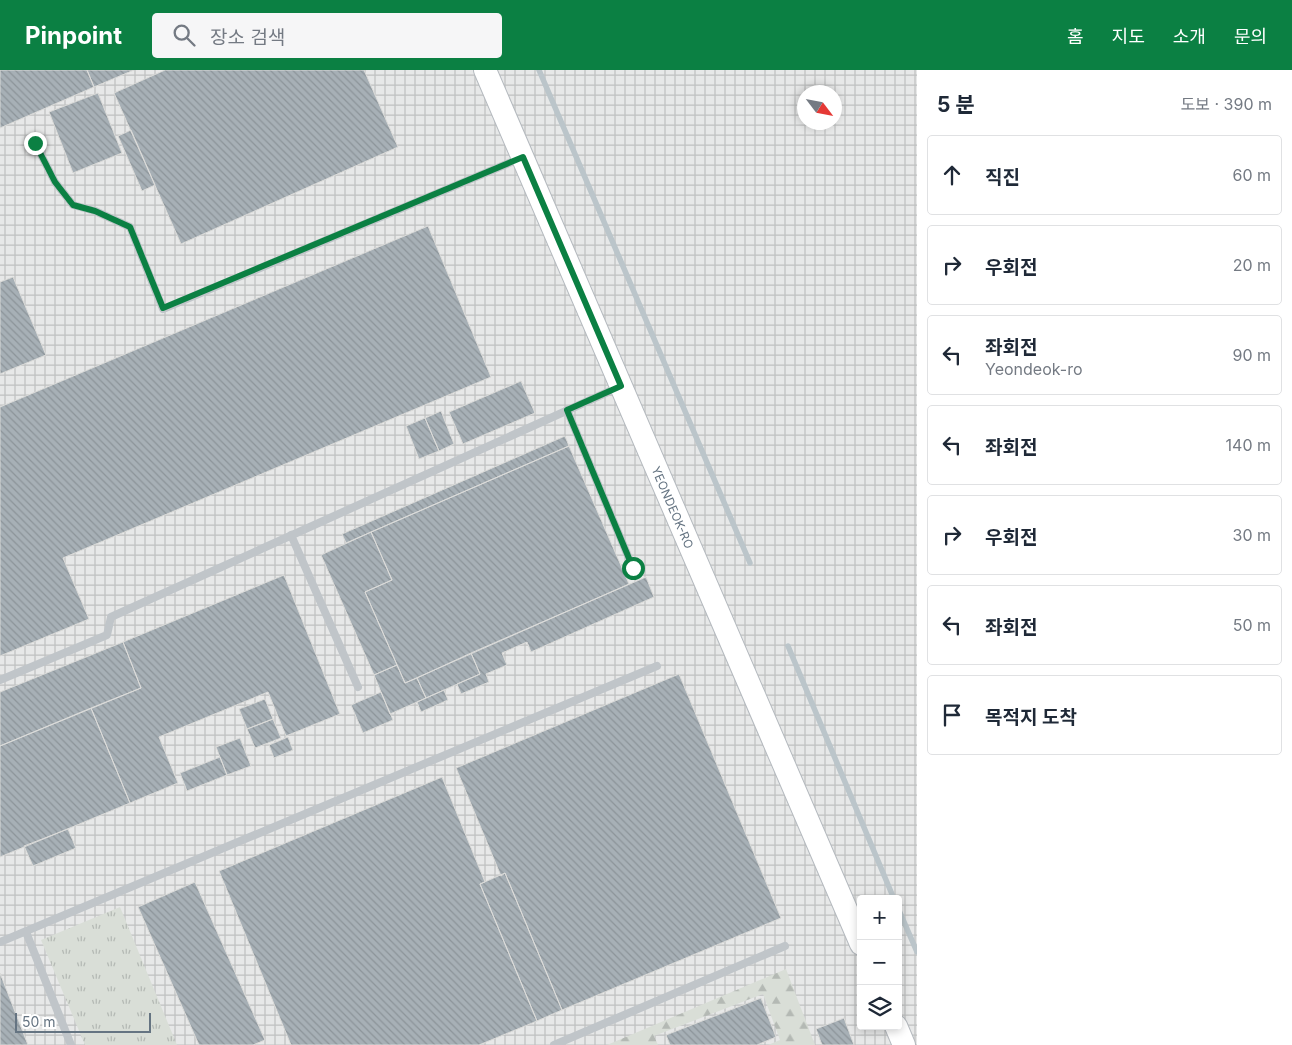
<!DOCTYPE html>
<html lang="ko">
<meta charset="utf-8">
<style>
:root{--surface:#fff;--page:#f6f6f7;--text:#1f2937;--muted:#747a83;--line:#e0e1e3;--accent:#0b8043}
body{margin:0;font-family:Inter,"Noto Sans KR",sans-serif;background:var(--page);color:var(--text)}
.controls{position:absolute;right:15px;bottom:15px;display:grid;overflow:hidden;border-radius:5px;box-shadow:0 2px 8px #0003}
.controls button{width:45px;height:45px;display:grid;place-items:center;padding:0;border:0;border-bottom:1px solid var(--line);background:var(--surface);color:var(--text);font:25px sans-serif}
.compass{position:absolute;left:797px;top:15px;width:45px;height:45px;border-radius:50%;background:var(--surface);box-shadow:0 2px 8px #0003;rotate:122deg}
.scale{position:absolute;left:15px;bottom:12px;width:136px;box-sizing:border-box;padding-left:5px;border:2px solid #657482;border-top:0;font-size:14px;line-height:18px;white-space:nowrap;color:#657482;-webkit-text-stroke:4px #fff;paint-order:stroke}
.stop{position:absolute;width:15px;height:15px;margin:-11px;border:4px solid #0b8043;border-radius:50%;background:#fff}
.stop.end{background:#0b8043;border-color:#fff;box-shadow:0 1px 5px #0008}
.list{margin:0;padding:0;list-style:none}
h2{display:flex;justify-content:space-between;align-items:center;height:65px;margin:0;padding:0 20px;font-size:21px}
h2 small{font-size:16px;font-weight:400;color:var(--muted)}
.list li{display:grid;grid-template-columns:32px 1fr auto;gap:15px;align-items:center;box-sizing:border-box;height:80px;margin:0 10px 10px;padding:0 10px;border:1px solid var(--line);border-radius:5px}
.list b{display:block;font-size:19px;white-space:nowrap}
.list p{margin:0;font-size:16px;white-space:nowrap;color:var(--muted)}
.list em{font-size:16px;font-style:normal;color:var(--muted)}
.icon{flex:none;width:28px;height:28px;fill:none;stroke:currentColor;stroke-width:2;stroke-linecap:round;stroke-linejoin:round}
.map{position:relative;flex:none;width:917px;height:975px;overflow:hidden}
header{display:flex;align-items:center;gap:30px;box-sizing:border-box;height:70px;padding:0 25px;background:var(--accent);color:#fff}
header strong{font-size:24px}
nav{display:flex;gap:28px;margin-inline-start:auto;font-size:18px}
.search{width:350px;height:45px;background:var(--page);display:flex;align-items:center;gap:12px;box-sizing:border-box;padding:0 18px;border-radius:5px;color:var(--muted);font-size:19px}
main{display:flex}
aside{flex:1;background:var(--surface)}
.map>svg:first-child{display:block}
</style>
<header>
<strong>Pinpoint</strong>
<div class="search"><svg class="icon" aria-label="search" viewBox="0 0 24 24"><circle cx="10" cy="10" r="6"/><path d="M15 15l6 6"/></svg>장소 검색</div>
<nav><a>홈</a><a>지도</a><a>소개</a><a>문의</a></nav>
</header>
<main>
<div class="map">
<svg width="917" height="975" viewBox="0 0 917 975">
<defs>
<pattern id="industrial-grid" width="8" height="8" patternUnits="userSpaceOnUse" patternTransform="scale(1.25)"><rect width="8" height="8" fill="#e7e8e8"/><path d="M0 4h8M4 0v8" fill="none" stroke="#bfc1c1"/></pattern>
<pattern id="grass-tufts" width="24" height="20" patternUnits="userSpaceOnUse" patternTransform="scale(1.25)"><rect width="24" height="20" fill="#d9ded7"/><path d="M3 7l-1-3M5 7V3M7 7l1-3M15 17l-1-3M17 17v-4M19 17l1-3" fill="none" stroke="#b4b9b4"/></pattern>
<pattern id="forest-firs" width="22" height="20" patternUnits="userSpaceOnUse" patternTransform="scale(1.25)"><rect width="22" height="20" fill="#d9ded7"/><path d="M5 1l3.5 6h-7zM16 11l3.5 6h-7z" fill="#b4b9b4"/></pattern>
<pattern id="building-back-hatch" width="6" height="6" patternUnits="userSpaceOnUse" patternTransform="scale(1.25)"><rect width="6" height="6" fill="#a7b0b6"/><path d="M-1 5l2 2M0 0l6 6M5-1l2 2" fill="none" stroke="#8c9499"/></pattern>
</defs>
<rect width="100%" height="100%" fill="#f9f9f7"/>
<path fill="url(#industrial-grid)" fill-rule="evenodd" d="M0 0H917V975H0ZM804 22H834V52H804ZM861 829H898V956H861Z"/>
<path fill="url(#grass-tufts)" d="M120 837 177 975H85L41 870Z"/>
<path fill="url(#forest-firs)" d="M786 899 815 975H768L780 970 763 924 654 966 658 975H607Z"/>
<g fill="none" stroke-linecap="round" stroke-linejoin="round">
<path stroke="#bbc5ca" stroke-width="5.5" d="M539 0 750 493
M788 576 894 829
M898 838 917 882"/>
</g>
<path fill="url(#building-back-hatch)" stroke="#dbdbd9" d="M0 0H87L94 17 0 58Z
M87 0H134L94 17Z
M165 0H364L398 77 181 174 114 23Z
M98 23 122 83 73 103 49 42Z
M131 60 155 115 142 121 118 66Z
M428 156 491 307 63 488 89 549 0 586V337Z
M13 207 46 285 0 304V212Z
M521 311 535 343 463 374 449 342Z
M441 341 454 374 439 381 425 348Z
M425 348 439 381 419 389 406 356Z
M565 366 569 376 346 473 342 464Z
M569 376 629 514 405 613 365 522 392 510 371 462Z
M371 462 392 510 365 522 397 595 374 605 321 485Z
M284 505 340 644 286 666 268 622 159 667 178 713 130 733 91 638 141 618 123 572Z
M646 507 654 527 531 582 527 572 502 583 507 595 486 604 489 612 461 624 457 614 480 604 471 583Z
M123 572 141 618 0 676V622Z
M471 583 480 604 426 628 417 608Z
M397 595 405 613 417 608 426 628 390 644 374 605Z
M679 604 781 848 562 940 505 803 501 806 456 698Z
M444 620 448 630 421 642 417 632Z
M381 622 393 650 363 663 351 635Z
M265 629 273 649 247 659 239 639Z
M91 638 130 733 0 787V676Z
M273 649 281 668 255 678 247 659Z
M288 667 293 680 274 688 269 675Z
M240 668 251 696 227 705 216 677Z
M220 687 227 705 187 721 180 703Z
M442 707 485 812 480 814 537 951 479 975H291L219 801Z
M68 759 76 778 33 796 24 776Z
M505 803 562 940 537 951 480 814Z
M195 812 265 970 253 975H199L138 837Z
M0 903 28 975H0Z
M761 928 776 967 757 975H670L666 965Z
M844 948 854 975H822L816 959Z"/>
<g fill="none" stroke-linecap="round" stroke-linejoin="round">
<defs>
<g id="secondary">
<path id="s1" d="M485 0 861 874"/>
<path d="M896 956 904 975"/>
</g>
</defs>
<use href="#secondary" stroke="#b5babf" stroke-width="24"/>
<path stroke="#c0c5c9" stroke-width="8" d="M35 73 55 112 73 135 95 141 130 157 163 239 521 88
M567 340 633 498
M291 465 358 617
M0 610 107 565 111 547 619 317
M26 862 71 975
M0 872 657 596
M554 975 785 876"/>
<use href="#secondary" stroke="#fff" stroke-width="22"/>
</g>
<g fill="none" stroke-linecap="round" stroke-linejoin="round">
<path stroke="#0b8043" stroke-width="6" d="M35 73 55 112 73 135 95 141 130 157 163 238 523 87 621 316 567 340 633 498"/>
</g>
<g text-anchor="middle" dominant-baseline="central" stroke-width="5" stroke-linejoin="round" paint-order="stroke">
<g font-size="12" fill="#657482" stroke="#fff">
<text stroke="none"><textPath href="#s1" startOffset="476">YEONDEOK-RO</textPath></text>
</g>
</g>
</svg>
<div class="controls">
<button>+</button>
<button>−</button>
<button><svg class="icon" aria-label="layers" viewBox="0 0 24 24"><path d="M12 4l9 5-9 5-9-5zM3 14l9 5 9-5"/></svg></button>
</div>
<svg class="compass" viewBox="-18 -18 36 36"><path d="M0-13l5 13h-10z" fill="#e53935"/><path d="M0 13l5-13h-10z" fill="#747a83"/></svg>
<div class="scale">50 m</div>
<div class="stop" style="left:633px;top:498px"></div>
<div class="stop end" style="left:35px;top:73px"></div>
</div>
<aside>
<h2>5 분<small>도보 · 390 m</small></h2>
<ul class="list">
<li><svg class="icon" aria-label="ahead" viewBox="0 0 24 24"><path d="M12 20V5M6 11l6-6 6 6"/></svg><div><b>직진</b></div><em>60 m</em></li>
<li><svg class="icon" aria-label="right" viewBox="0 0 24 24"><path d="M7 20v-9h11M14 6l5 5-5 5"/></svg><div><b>우회전</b></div><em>20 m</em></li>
<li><svg class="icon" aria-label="left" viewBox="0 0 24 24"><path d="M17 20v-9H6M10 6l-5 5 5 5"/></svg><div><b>좌회전</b><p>Yeondeok-ro</p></div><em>90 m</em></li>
<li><svg class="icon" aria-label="left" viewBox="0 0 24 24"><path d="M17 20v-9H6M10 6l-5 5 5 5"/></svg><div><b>좌회전</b></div><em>140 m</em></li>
<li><svg class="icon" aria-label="right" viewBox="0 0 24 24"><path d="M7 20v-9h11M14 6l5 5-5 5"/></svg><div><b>우회전</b></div><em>30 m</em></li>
<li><svg class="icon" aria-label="left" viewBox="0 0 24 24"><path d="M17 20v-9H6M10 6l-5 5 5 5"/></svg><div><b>좌회전</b></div><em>50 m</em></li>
<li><svg class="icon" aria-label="arrive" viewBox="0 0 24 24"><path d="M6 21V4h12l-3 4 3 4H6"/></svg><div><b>목적지 도착</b></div></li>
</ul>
</aside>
</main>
